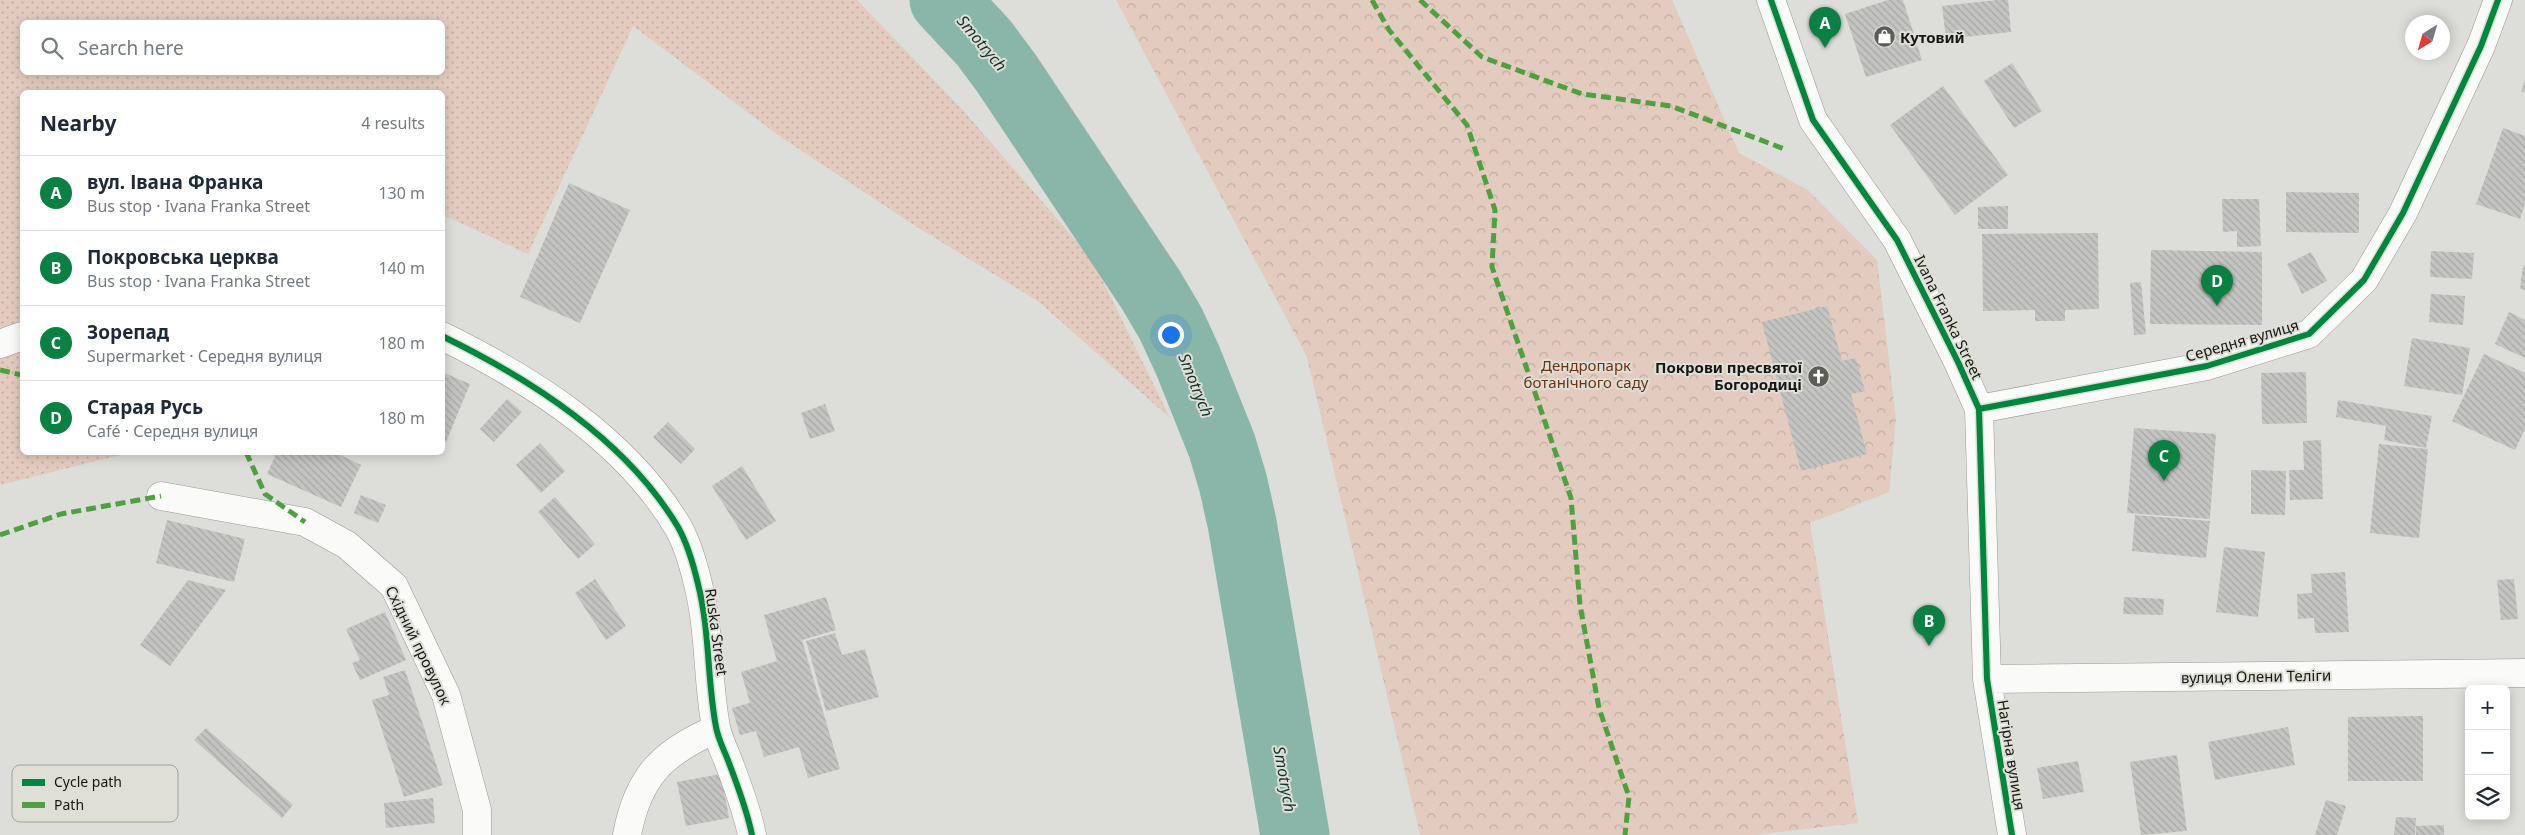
<!DOCTYPE html>
<meta charset="utf-8">
<style>
:root{--surface:#fff;--page:#f6f6f7;--text:#1f2937;--muted:#747a83;--line:#e0e1e3;--accent:#0b8043}
body{margin:0;font-family:"Noto Sans",sans-serif;background:var(--page);color:var(--text)}
.controls{position:absolute;right:15px;bottom:15px;display:grid;overflow:hidden;border-radius:8px;box-shadow:0 2px 12px #0003}
.controls button{width:45px;height:45px;display:grid;place-items:center;padding:0;border:0;border-bottom:1px solid var(--line);background:var(--surface);color:var(--text);font:25px sans-serif}
.compass{position:absolute;left:2405px;top:15px;width:45px;height:45px;border-radius:50%;background:var(--surface);box-shadow:0 2px 12px #0003;rotate:217deg}
.you{position:absolute;left:1170px;top:334px;width:18px;height:18px;margin:-12px;border:4px solid #fff;border-radius:50%;background:#1a73e8;box-shadow:0 0 0 8px #1a73e833}
.badge{display:grid;place-items:center;width:32px;height:32px;border-radius:50%;background:var(--accent);color:#fff;font-size:16px;font-weight:700}
.pin{position:absolute;translate:-50% -41px;filter:drop-shadow(0 1px 2px #0008)}
.pin::after{content:'';position:absolute;top:26px;width:18px;height:15px;background:inherit;clip-path:polygon(0 0,100% 0,50% 100%)}
.list{margin:0;padding:0;list-style:none}
h2{display:flex;justify-content:space-between;align-items:center;height:65px;margin:0;padding:0 20px;font-size:21px}
h2 small{font-size:16px;font-weight:400;color:var(--muted)}
.list li{display:grid;grid-template-columns:32px 1fr auto;gap:15px;align-items:center;box-sizing:border-box;height:75px;padding:0 20px;border-top:1px solid var(--line)}
.list b{display:block;font-size:19px;white-space:nowrap}
.list p{margin:0;font-size:16px;white-space:nowrap;color:var(--muted)}
.list em{font-size:16px;font-style:normal;color:var(--muted)}
.icon{flex:none;width:28px;height:28px;fill:none;stroke:currentColor;stroke-width:2;stroke-linecap:round;stroke-linejoin:round}
.map{position:relative;flex:none;width:2525px;height:835px;overflow:hidden}
.search{position:absolute;background:var(--surface);box-shadow:0 2px 12px #0003;left:20px;top:20px;width:425px;height:55px;display:flex;align-items:center;gap:12px;box-sizing:border-box;padding:0 18px;border-radius:8px;color:var(--muted);font-size:19px}
.panel{position:absolute;background:var(--surface);box-shadow:0 2px 12px #0003;left:20px;top:90px;width:425px;height:365px;border-radius:8px}
.map>svg:first-child{display:block}
</style>
<div class="map">
<svg width="2525" height="835" viewBox="0 0 2525 835">
<defs>
<pattern id="grass-dots" width="8" height="8" patternUnits="userSpaceOnUse" patternTransform="scale(1.25)"><rect width="8" height="8" fill="#e3cbbf"/><path d="M2 2h.1M6 6h.1" fill="none" stroke="#c2aea3" stroke-width="1.8" stroke-linecap="round"/></pattern>
<pattern id="forest-crowns" width="20" height="18" patternUnits="userSpaceOnUse" patternTransform="scale(1.25)"><rect width="20" height="18" fill="#e3cbbf"/><path d="M2 6a3 3 0 1 1 6 0M12 15a3 3 0 1 1 6 0" fill="none" stroke="#c2aea3"/></pattern>
<pattern id="building-back-hatch" width="6" height="6" patternUnits="userSpaceOnUse" patternTransform="scale(1.25)"><rect width="6" height="6" fill="#c4c5c2"/><path d="M-1 5l2 2M0 0l6 6M5-1l2 2" fill="none" stroke="#a8a8a6"/></pattern>
</defs>
<rect width="100%" height="100%" fill="#ddddd9"/>
<path fill="url(#grass-dots)" fill-rule="evenodd" d="M0 0H857L961 108 1092 259 1170 418 1039 302 917 227 782 138 633 26 528 254 443 215 442 92H22V452L128 453 0 485ZM22 22H442V72H22Z"/>
<path fill="url(#forest-crowns)" d="M1116 0H1672L1739 153 1808 190 1877 260 1896 419 1889 492 1810 523 1858 823 1755 835H1420L1307 357Z"/>
<g fill="none" stroke-linecap="round" stroke-linejoin="round">
<path stroke="#8ab6aa" stroke-width="69" d="M944 0 984 43 1007 74 1151 290 1171 324 1188 361 1222 446 1233 483 1242 523 1295 835"/>
</g>
<path fill="url(#building-back-hatch)" d="M1888 0H1903L1922 60 1866 77 1845 14Z
M1997 0H2008L2011 32 1946 39 1942 6Z
M2012 63 2042 111 2014 128 1984 81Z
M2525 80V93L2521 91Z
M1943 86 2008 175 1955 215 1890 125Z
M2503 128 2525 136V204L2520 219 2476 204Z
M569 183 630 210 580 323 520 297Z
M2286 192 2359 193V233L2286 232Z
M2222 199H2259L2261 246 2237 247V231L2223 232Z
M2008 206V229H1978V207Z
M2098 233 2099 309 2065 310V321H2035V310L1983 311 1982 234Z
M2151 250 2262 252V325L2150 324Z
M2431 251 2474 253 2472 279 2430 277Z
M2311 252 2327 281 2302 294 2287 264Z
M2523 266 2525 267V290L2520 289Z
M2141 282 2146 334 2134 335 2130 283Z
M2431 294 2465 296 2463 325 2429 322Z
M1827 306 1842 361 1856 358 1865 391 1851 394 1867 454 1801 471 1762 322Z
M2509 312 2525 320V358L2495 344Z
M2412 338 2470 348 2462 395 2404 386Z
M2484 354 2525 373V429L2515 450 2452 421Z
M442 372 470 384 446 442 442 441Z
M2306 372 2307 423 2262 424 2261 373Z
M507 399 522 412 494 442 480 429Z
M2338 400 2432 416 2426 448 2384 440 2386 426 2336 417Z
M825 404 835 431 810 439 801 413Z
M668 422 695 449 681 464 653 437Z
M2134 428 2216 434 2210 519 2127 513Z
M2321 440 2323 499 2290 500 2289 470H2304L2303 441Z
M540 443 565 471 541 493 516 465Z
M2379 444 2428 449 2419 538 2370 533Z
M277 452H334L361 465 341 507 267 474Z
M742 466 776 521 746 540 712 486Z
M2251 470 2286 471 2285 515 2251 514Z
M361 495 386 505 378 523 354 513Z
M555 497 595 544 578 559 538 512Z
M2135 515 2210 521 2206 558 2132 551Z
M167 520 245 539 234 582 156 563Z
M2224 547 2265 552 2258 617 2216 612Z
M2345 572 2349 632 2315 633 2314 618 2298 619 2297 594 2312 593 2311 574Z
M595 579 626 626 606 640 575 593Z
M2514 579 2518 619 2501 620 2497 580Z
M188 580 226 590 170 666 140 645Z
M826 597 836 630 802 640 840 769 808 778 799 747 764 757 756 731 740 735 732 708 750 703 741 672 777 661 764 615Z
M2124 597 2164 599 2163 615 2123 614Z
M385 612 406 660 360 680 352 663 360 660 346 629Z
M835 633 842 655 865 649 879 697 826 711 806 641Z
M405 670 443 785 404 797 372 700 389 695 383 677Z
M2423 716V781H2348V717Z
M2288 727 2295 765 2215 780 2208 742Z
M206 728 293 805 282 818 194 740Z
M2177 755 2187 831 2141 835 2130 762Z
M2078 761 2084 792 2043 799 2037 768Z
M721 774 729 818 686 826 677 782Z
M433 798 435 823 386 828 384 803Z
M2326 800 2346 806 2337 835H2315Z
M2396 817 2416 818 2415 835H2394Z
M2444 825V835H2416V826Z"/>
<g fill="none" stroke-linecap="round" stroke-linejoin="round">
<defs>
<path id="minor" d="M1771 0 1813 120 1897 240 1958 362 1979 409 1987 679 2012 835
M442 336C532 380 626 440 678 527 687 543 694 567 698 584 710 631 707 680 716 727 718 739 725 752 729 763 738 787 747 810 752 835
M0 344 22 336
M1979 409 2207 366 2309 334 2364 280 2403 213 2481 46 2498 0
M161 496 305 522 347 545 394 586 446 695 477 810V835
M1987 679 2525 673
M627 835C638 776 663 752 716 729"/>
</defs>
<use href="#minor" stroke="#989895" stroke-width="29"/>
<use href="#minor" stroke="#fafaf9" stroke-width="28"/>
<path stroke="#4ea13f" stroke-width="5" stroke-dasharray="10 5" stroke-linecap="butt" d="M1372 0 1389 30 1467 125 1495 210 1492 267 1571 498 1580 605 1599 708 1629 797 1625 835
M1420 0 1482 57 1582 94 1671 106 1787 150
M0 370 22 375
M246 452 265 494 305 522
M0 535 61 514 161 496"/>
<defs>
<path id="cycleway" d="M1771 0 1813 120 1897 240 1958 362 1979 409 1987 679 2012 835
M442 336C532 380 626 440 678 527 687 543 694 567 698 584 710 631 707 680 716 727 718 739 725 752 729 763 738 787 747 810 752 835
M1979 409 2207 366 2309 334 2364 280 2403 213 2481 46 2498 0"/>
</defs>
<use href="#cycleway" stroke="#dfdfd7" stroke-width="9"/>
<use href="#cycleway" stroke="#00873e" stroke-width="6"/>
</g>
<defs>
<symbol id="shop-disc" viewBox="-11 -11 22 22"><circle r="9.5" fill="#5c5c58" stroke="#dfdfd7"/><path d="M-5-2.5h2.3a2.7 3.5 0 0 1 5.4 0H5L5.5 6h-11ZM-1.5-2.5h3a1.5 2.3 0 0 0-3 0Z" fill="#fff"/></symbol>
<symbol id="church-disc" viewBox="-11 -11 22 22"><circle r="9.5" fill="#5c5c58" stroke="#dfdfd7"/><path d="M-1.2-6h2.4v3.5h3.3v2.4h-3.3V6h-2.4V-.1h-3.3v-2.4h3.3Z" fill="#fff"/></symbol>
</defs>
<g fill-rule="evenodd">
<use href="#shop-disc" x="1872" y="24" width="25" height="25"/>
<use href="#church-disc" x="1806" y="364" width="25" height="25"/>
</g>
<g text-anchor="middle" dominant-baseline="central" stroke-width="4" stroke-linejoin="round" paint-order="stroke">
<g font-size="15" font-weight="bold" fill="#161613" stroke="#dfdfd7" text-anchor="start">
<text x="1900" y="37">Кутовий</text>
<text x="1802" y="367" text-anchor="end">Покрови пресвятої<tspan x="1802" dy="17">Богородиці</tspan></text>
</g>
<g font-size="15" fill="#161613" stroke="#dfdfd7">
<text transform="translate(1949 317) rotate(64)">Ivana Franka Street</text>
<text transform="translate(2242 340) rotate(-16)">Середня вулиця</text>
<text transform="translate(717 632) rotate(82)">Ruska Street</text>
<text transform="translate(419 645) rotate(64)">Східний провулок</text>
<text transform="translate(2256 676) rotate(-1)">вулиця Олени Теліги</text>
<text transform="translate(2012 755) rotate(81)">Нагірна вулиця</text>
</g>
<g font-size="15" fill="#6f300f" stroke="#dfdfd7">
<text x="1586" y="365">Дендропарк<tspan x="1586" dy="17">ботанічного саду</tspan></text>
</g>
<g font-size="16" font-style="italic" fill="#12312a" stroke="#dfdfd7">
<text transform="translate(982 43) rotate(50)">Smotrych</text>
<text transform="translate(1196 385) rotate(68)">Smotrych</text>
<text transform="translate(1285 779) rotate(80)">Smotrych</text>
</g>
</g>
<rect x="12" y="765" width="166" height="57" rx="8" fill="#dfdfd7" stroke="#a3a39c" stroke-width="1"/>
<rect x="22" y="779" width="23" height="7" fill="#00873e"/>
<rect x="22" y="802" width="23" height="6" fill="#4ea13f"/>
<g font-size="14" fill="#161613">
<text x="54" y="787">Cycle path</text>
<text x="54" y="810">Path</text>
</g>
</svg>
<div class="controls">
<button>+</button>
<button>−</button>
<button><svg class="icon" aria-label="layers" viewBox="0 0 24 24"><path d="M12 4l9 5-9 5-9-5zM3 14l9 5 9-5"/></svg></button>
</div>
<svg class="compass" viewBox="-18 -18 36 36"><path d="M0-13l5 13h-10z" fill="#e53935"/><path d="M0 13l5-13h-10z" fill="#747a83"/></svg>
<div class="you"></div>
<div class="pin badge" style="left:1825px;top:48px">A</div>
<div class="pin badge" style="left:1929px;top:646px">B</div>
<div class="pin badge" style="left:2164px;top:481px">C</div>
<div class="pin badge" style="left:2217px;top:306px">D</div>
<div class="search"><svg class="icon" aria-label="search" viewBox="0 0 24 24"><circle cx="10" cy="10" r="6"/><path d="M15 15l6 6"/></svg>Search here</div>
<section class="panel">
<h2>Nearby<small>4 results</small></h2>
<ul class="list">
<li><span class="badge">A</span><div><b>вул. Івана Франка</b><p>Bus stop · Ivana Franka Street</p></div><em>130 m</em></li>
<li><span class="badge">B</span><div><b>Покровська церква</b><p>Bus stop · Ivana Franka Street</p></div><em>140 m</em></li>
<li><span class="badge">C</span><div><b>Зорепад</b><p>Supermarket · Середня вулиця</p></div><em>180 m</em></li>
<li><span class="badge">D</span><div><b>Старая Русь</b><p>Café · Середня вулиця</p></div><em>180 m</em></li>
</ul>
</section>
</div>
